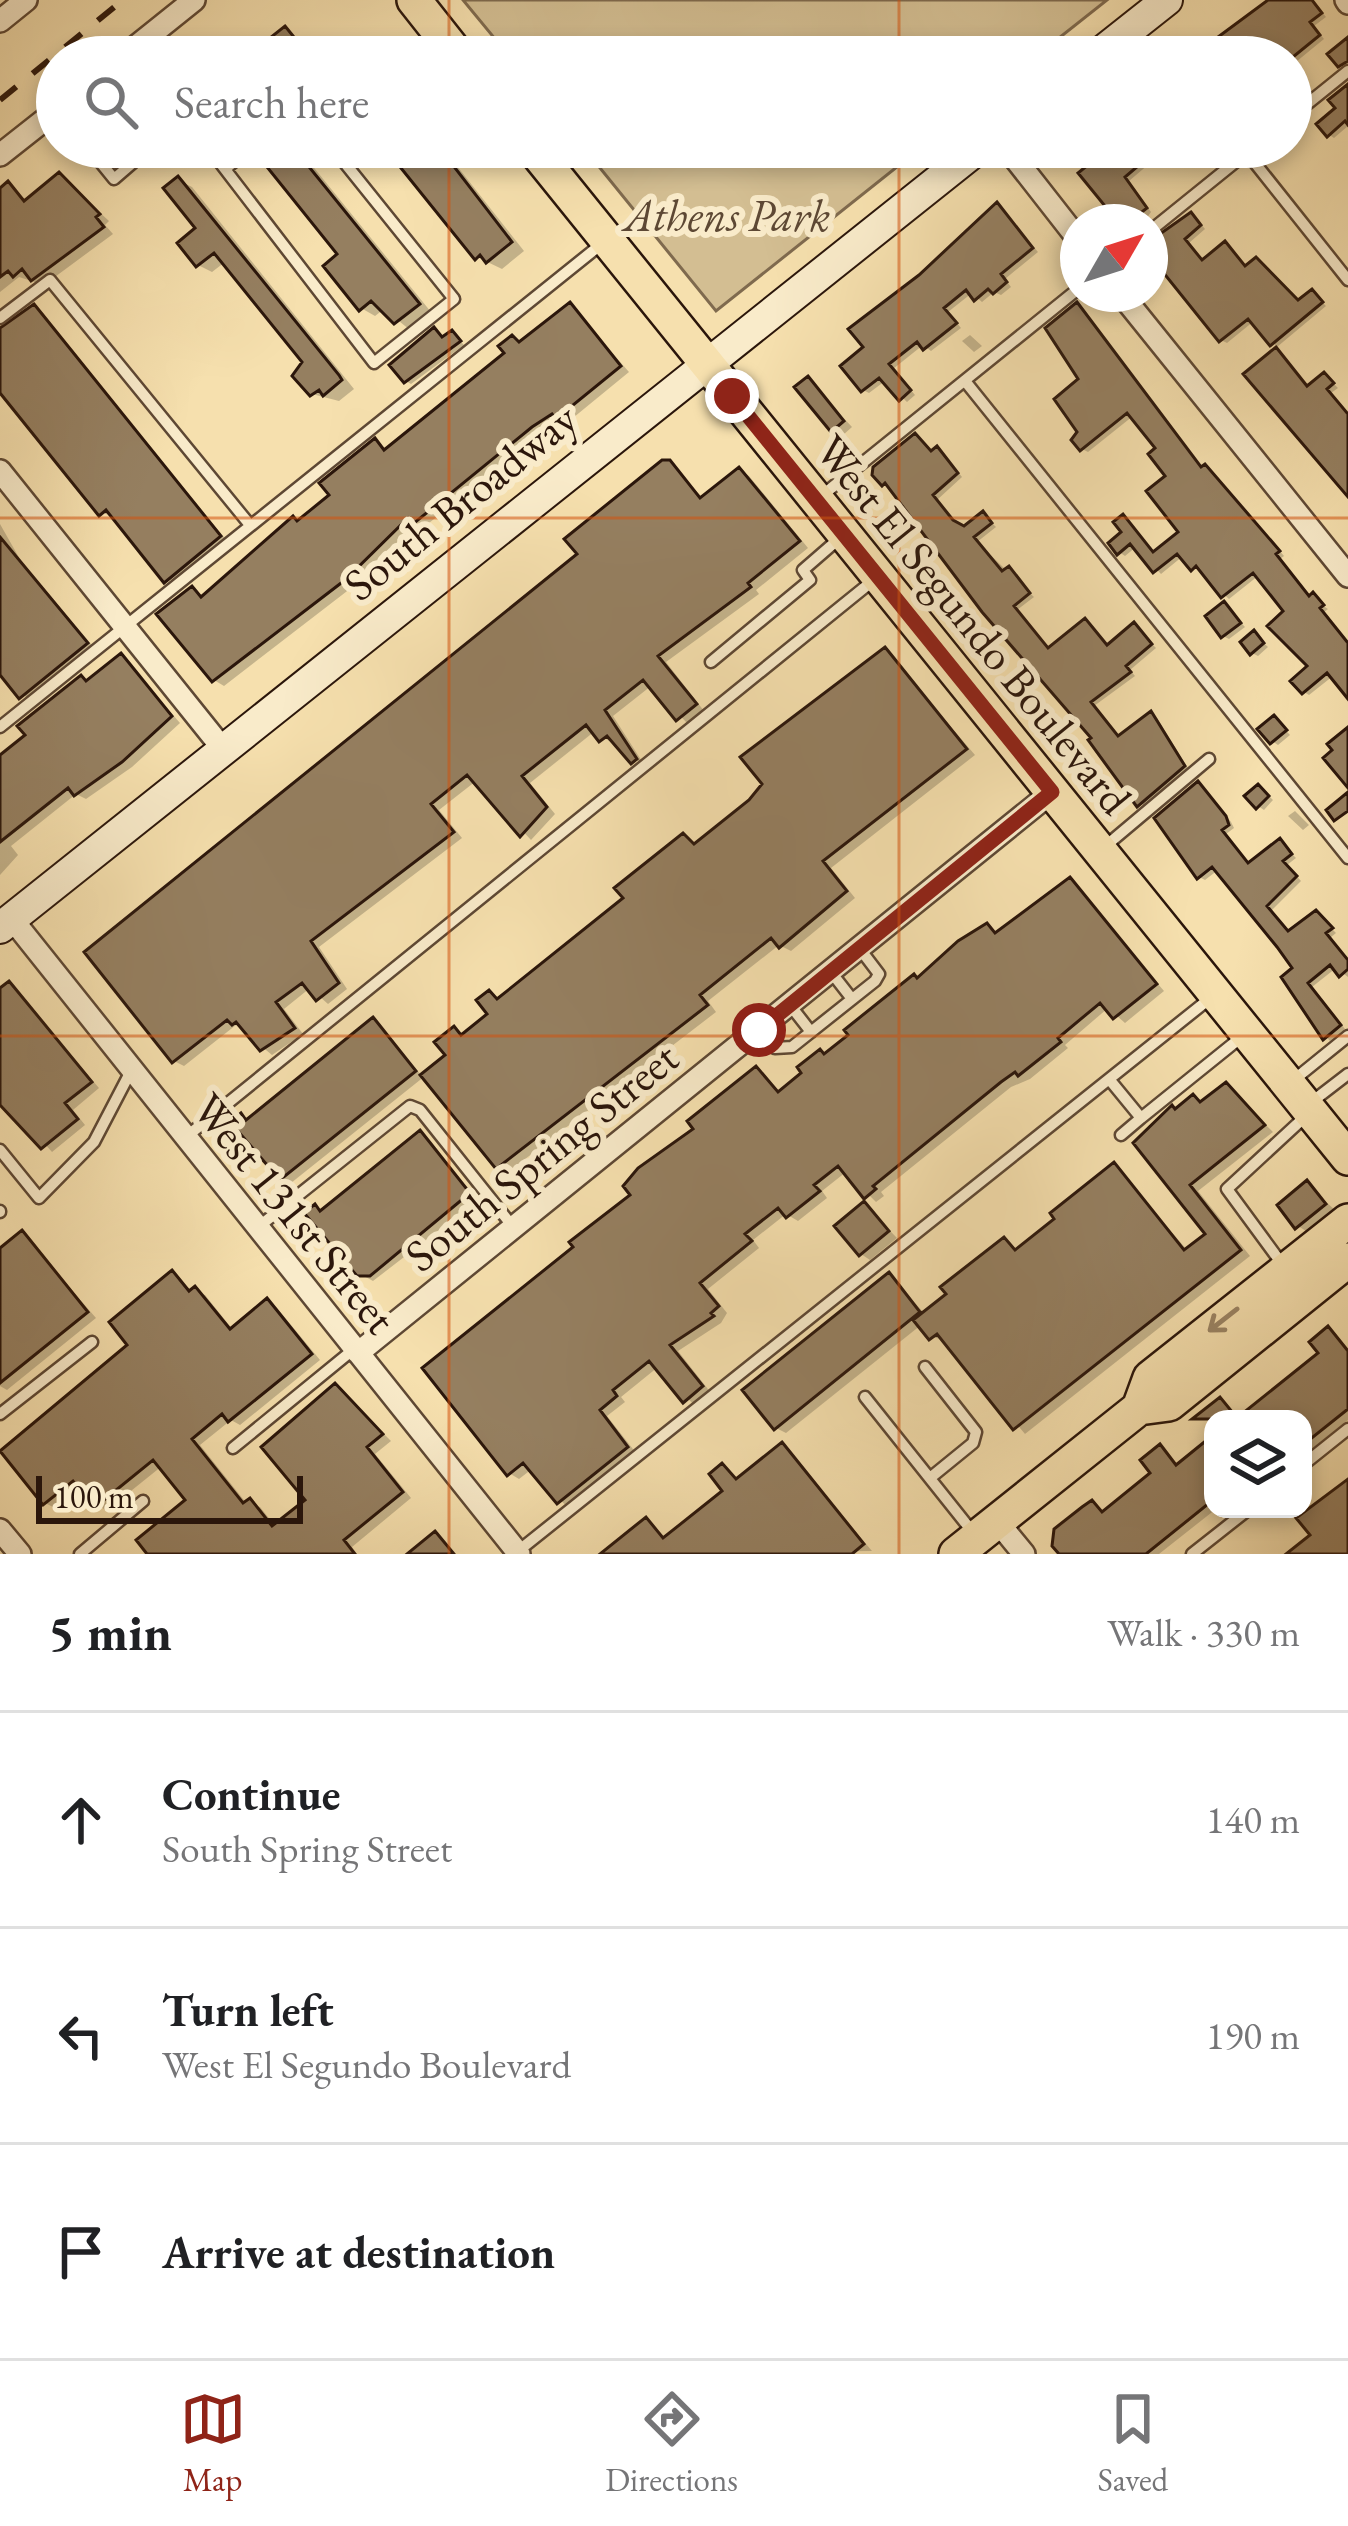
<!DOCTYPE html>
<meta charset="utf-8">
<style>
:root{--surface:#fff;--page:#f6f6f6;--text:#202124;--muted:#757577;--line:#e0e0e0;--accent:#8f2418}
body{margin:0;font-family:"EB Garamond",serif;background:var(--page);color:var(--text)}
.controls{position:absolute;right:36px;bottom:36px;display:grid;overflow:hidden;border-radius:24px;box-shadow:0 6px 18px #0003}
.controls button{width:108px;height:108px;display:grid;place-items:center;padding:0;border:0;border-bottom:3px solid var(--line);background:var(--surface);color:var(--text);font:60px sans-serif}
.compass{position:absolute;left:1060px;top:204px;width:108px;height:108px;border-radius:50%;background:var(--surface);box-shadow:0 6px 18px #0003;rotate:51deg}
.scale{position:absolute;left:36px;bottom:30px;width:267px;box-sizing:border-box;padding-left:12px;border:6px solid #2b160b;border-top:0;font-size:33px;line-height:42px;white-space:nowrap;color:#2b160b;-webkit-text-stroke:9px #f9ebca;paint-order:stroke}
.stop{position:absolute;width:36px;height:36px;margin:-27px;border:9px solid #8f2418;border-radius:50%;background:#fff}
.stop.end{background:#8f2418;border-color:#fff;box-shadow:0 3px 12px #0008}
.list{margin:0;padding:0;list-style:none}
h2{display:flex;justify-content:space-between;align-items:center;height:156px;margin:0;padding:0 48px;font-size:51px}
h2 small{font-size:39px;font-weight:400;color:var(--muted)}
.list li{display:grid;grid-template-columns:78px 1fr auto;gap:36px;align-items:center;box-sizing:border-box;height:216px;padding:0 48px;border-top:3px solid var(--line)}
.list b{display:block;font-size:45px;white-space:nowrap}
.list p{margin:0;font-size:39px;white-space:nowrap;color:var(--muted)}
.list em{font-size:39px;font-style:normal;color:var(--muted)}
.icon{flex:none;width:66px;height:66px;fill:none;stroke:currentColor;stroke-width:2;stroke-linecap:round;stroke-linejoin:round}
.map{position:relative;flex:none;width:1348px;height:1554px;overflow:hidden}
.search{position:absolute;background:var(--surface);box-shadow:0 6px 18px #0003;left:36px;right:36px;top:36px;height:132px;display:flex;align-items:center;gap:30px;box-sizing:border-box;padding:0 42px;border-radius:66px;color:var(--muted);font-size:45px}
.sheet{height:804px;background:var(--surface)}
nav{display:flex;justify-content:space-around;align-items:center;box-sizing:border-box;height:168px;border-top:3px solid var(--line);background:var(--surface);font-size:33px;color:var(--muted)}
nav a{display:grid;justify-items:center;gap:6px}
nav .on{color:var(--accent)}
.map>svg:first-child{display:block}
</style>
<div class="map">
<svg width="1348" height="1554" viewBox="0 0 1348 1554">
<rect width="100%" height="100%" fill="#f6e0ae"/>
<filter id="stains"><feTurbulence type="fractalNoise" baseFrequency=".00167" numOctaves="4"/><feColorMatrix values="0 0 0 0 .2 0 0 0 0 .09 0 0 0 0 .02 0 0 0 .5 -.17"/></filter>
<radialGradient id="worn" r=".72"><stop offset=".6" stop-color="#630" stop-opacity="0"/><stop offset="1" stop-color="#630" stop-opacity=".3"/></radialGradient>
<path fill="#d3be92" stroke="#7f6a4e" stroke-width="3" d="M463 0H1107L1035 57H510Z
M583 147H922L716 311Z"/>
<path fill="#0003" d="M1269 0H1312L1326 17 1314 26 1324 39 1291 66V57H1197Z
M1348 87V126L1334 138 1328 134Z
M286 147 302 153 431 312 410 330 384 309 375 316 361 308 342 255Z
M387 147H442L524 251 502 269 477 257Z
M1114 147H1140L1149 164 1129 181 1151 212 1144 222H1122Z
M60 176 109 221 105 225 113 234 44 285 19 277 0 292V192L9 185 28 202Z
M178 180 192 187 354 389 339 401 312 394 306 362 225 262 212 272 198 265 199 229Z
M998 206 1038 252 1005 279 1011 287 1001 295 994 292 982 302 972 293 948 312 961 328 931 351 923 345 893 369 915 395 907 402 885 381 869 393 863 390 867 347 921 278Z
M1197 219 1205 229 1189 243 1205 262 1225 245 1247 268 1300 303 1312 292 1326 306 1277 347 1254 321 1227 343 1221 340 1150 255V242Z
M570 305 629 372 568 422 562 418 543 432 424 527 418 523 355 585 224 686 214 680 192 589 204 598 334 495 375 442 388 451 508 354 513 338 522 344Z
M1078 306 1203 469 1212 471 1284 556 1280 559 1311 598 1328 609 1323 613 1348 641V694L1333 676 1309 695 1304 692 1312 666 1287 612 1258 576 1229 599 1183 556 1161 574 1136 547 1125 556 1119 552 1123 518 1156 554 1182 533 1159 449 1133 416 1088 452 1082 449Z
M34 308 228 542 176 586 115 516 101 513 0 383V331Z
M435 331 444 340 452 333 464 345 411 384 406 381Z
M970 335 982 346 974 352 962 341Z
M1277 351 1309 388 1325 375 1338 388 1331 393 1348 414V497L1248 374Z
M808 380 852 427 843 435 833 429Z
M916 436 933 454 943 453 962 477 937 500 959 526 964 530 984 515 996 527 977 542 1034 597 1017 610 1050 650 1085 622 1109 647 1134 626 1156 648 1130 670 1135 676 1094 706 1120 738 1151 715 1157 718 1189 770 1145 808 1095 738 972 595 905 510 909 507 875 474Z
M669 463 704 499 740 470 749 476 808 548 756 590 759 594 666 662 704 711 688 724 651 686 613 716 645 766 595 731 530 783 555 814 531 840 476 781 439 810 462 838 319 947 347 989 328 1004 310 988 284 1009 303 1034 272 1055 236 1025 184 1066 174 1061 581 554Z
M0 524 21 561 96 650 31 702 0 671Z
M1224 604 1245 627 1229 639 1223 636Z
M1254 634 1268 647 1258 656 1252 653Z
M885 650 975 755 831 868 855 898 791 951 779 945 708 1001 716 1012 507 1173 425 1076 291 1183 281 1178 241 1117 249 1121 373 1021 423 1077 449 1056 454 1029 465 1036 491 1015 490 993 501 1000 627 899 683 836 696 846 751 802Z
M121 656 180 723 132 767 86 799 76 794 11 846 18 855 0 875V757Z
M1275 719 1290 735 1278 745 1272 741Z
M1204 788 1231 822 1234 828 1226 834 1250 865 1280 842 1296 858 1287 865 1301 881 1271 911 1290 934 1316 913 1336 933 1330 938 1348 959V977L1336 968 1312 987 1345 1029 1330 1041 1304 1012 1310 1008 1296 969 1218 870 1205 880 1199 877Z
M1264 791 1273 800 1264 810 1258 806Z
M1295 811 1309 825 1303 830 1288 816Z
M1070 881 1164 991 1125 1023 1108 1008 1065 1045 1068 1048 1030 1079 1011 1087 881 1192 884 1196 876 1202 846 1172 822 1191 827 1198 798 1221 786 1214 753 1240 759 1248 708 1289 727 1313 721 1323 678 1351 711 1393 695 1406 658 1367 621 1397 625 1402 607 1416 636 1453 568 1508 532 1469 519 1479 509 1473 578 1247 757 1070 781 1093 987 926 999 935Z
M9 984 99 1088 73 1110 85 1125 52 1152 0 1094V991Z
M1226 1086 1273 1132 1198 1191 1250 1256 1025 1434 946 1340 931 1337 921 1325 786 1433 776 1428 890 1276 925 1314 1005 1240 1018 1251 1114 1166 1188 1251 1209 1234 1137 1143 1194 1098 1203 1104Z
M420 1134 478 1200 373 1281 362 1275 315 1208 323 1212Z
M1307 1184 1338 1213 1311 1234 1298 1226Z
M865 1205 897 1238 870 1260 861 1254Z
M22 1233 96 1318 7 1390 0 1386V1251Z
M173 1274 193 1292 205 1295 233 1330 267 1302 277 1308 320 1360 240 1425 231 1420 200 1445 247 1504 260 1507 276 1527 309 1500 336 1386 391 1441 375 1454 411 1498 352 1547 357 1554H151L189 1500 162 1466 106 1511 81 1487 55 1508 45 1503Z
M1328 1330 1348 1350V1420L1303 1456V1419H1240L1322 1353Z
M1213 1439 1216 1509 1159 1554H1063L1093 1504 1105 1513 1155 1473 1160 1448 1179 1466Z
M783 1446 872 1551 605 1554 647 1520 667 1539 726 1491 723 1467 739 1481Z"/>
<path fill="#957f60" stroke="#2b160b" stroke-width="3" d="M1268 0H1312L1322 13 1310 22 1320 35 1293 57H1191Z
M285 26 310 57H246Z
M1348 37V61L1338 67 1327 54Z
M1348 84V125L1345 121 1327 137 1316 124 1335 108 1328 100Z
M281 147H293L420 304 394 324 371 301 359 311 323 266 337 254 263 162Z
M384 147H439L512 242 486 263 480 255 475 260Z
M1110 147H1134L1145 160 1125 177 1147 208 1138 215 1144 222H1118L1078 173Z
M59 172 100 214 96 217 104 227 31 281 22 269 13 277 8 271 0 277V188L8 181 24 201Z
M178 176 339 375 342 380 323 396 319 390 310 396 292 376 302 362 214 253 196 267 177 243 195 228 163 188Z
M997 202 1033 248 1001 274 1007 282 993 294 988 289 974 301 966 290 944 308 957 323 923 350 917 342 889 364 911 390 899 401 879 378 861 392 840 366 863 347 848 329 919 275Z
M1191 212 1201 225 1185 239 1202 260 1225 241 1245 266 1256 257 1298 300 1312 289 1323 302 1270 346 1248 319 1219 342 1150 256V241Z
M570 302 621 366 556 419 552 414 532 427 413 524 408 518 345 580 212 682 156 614 192 586 201 597 293 516 297 521 329 495 319 483 375 438 384 450 504 353 498 346 512 335 519 342Z
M1077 302 1201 467 1205 464 1280 551 1276 554 1309 596 1313 592 1324 605 1320 608 1348 643V699L1327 673 1302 694 1290 681 1307 666 1267 626 1283 611 1253 573 1221 598 1196 566 1191 571 1177 554 1153 573 1130 544 1117 555 1108 543 1121 532 1113 522 1123 514 1153 552 1178 532 1146 491 1165 476 1148 454 1155 448 1127 413 1080 451 1071 440 1077 432 1054 399 1078 379 1045 328Z
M34 304 221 536 164 583 106 510 99 516 0 393V328Z
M434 327 442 337 452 330 461 341 404 383 389 365Z
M1276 347 1307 386 1324 372 1334 383 1327 389 1348 414V497L1243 374Z
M808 376 844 421 831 432 794 387Z
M915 433 931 451 937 446 958 473 933 495 953 520 964 526 983 511 992 523 974 537 1002 571 1009 566 1030 593 1014 606 1048 648 1085 618 1107 645 1134 622 1152 644 1126 666 1131 672 1091 702 1118 736 1151 711 1185 766 1137 807 1088 740 1091 738 982 612 885 483 882 486 872 475 873 467Z
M662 460H670L700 498 739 467 800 541 748 583 751 587 658 656 697 704 676 721 643 680 605 710 637 759 631 764 607 736 599 742 586 725 522 776 547 807 520 837 467 775 431 804 454 832 311 941 339 983 316 1001 302 983 276 1002 295 1028 260 1051 236 1022 232 1025 227 1020 172 1063 84 952 577 554 564 539Z
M0 537 88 643 19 699 0 675Z
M1224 601 1241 623 1221 638 1205 616Z
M1254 630 1264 643 1250 655 1240 642Z
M885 647 967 749 823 861 847 891 779 948 771 938 700 995 708 1005 496 1169 420 1075 445 1055 434 1042 454 1026 461 1035 487 1014 476 1000 489 990 497 999 623 898 614 888 683 833 694 844 749 800 762 784 740 757Z
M121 653 172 716 122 762 74 796 68 788 0 842V755L25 735 17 726 81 675 86 681Z
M1274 715 1287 730 1270 744 1257 729Z
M1348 727V788L1323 758 1332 750 1327 744Z
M1198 781 1226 816 1229 825 1222 830 1248 863 1280 838 1292 854 1283 861 1297 876 1267 906 1288 931 1316 910 1333 928 1326 933 1348 960V969L1339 977 1330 965 1308 983 1341 1025 1323 1040 1281 977 1292 968 1277 947 1212 867 1197 879 1154 818Z
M1258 784 1269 796 1256 809 1244 796Z
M1348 792V811L1334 821 1326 810Z
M1070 877 1157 984 1113 1019 1100 1003 1058 1038 1061 1042 1018 1076 1015 1072 1001 1082 873 1186 876 1189 864 1199 838 1166 814 1185 820 1191 786 1218 778 1208 745 1234 752 1241 700 1283 719 1306 711 1313 714 1316 670 1345 703 1386 683 1403 649 1361 613 1390 617 1396 600 1410 628 1447 557 1504 523 1463 507 1476 422 1368 573 1247 569 1242 630 1195 623 1186 638 1168 693 1129 687 1121 756 1066 778 1092 801 1073 797 1067 820 1049 824 1054 848 1035 844 1030 914 974 917 978 958 941 987 923 995 933Z
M9 981 92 1082 65 1103 78 1119 41 1149 0 1105V988Z
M373 1017 416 1071 280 1180 230 1122 241 1113 246 1120Z
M1226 1082 1265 1125 1190 1185 1241 1250 1013 1430 937 1334 929 1340 913 1320 946 1294 940 1287 1004 1237 1015 1250 1054 1219 1050 1213 1114 1162 1184 1250 1205 1234 1133 1143 1172 1105 1175 1109 1193 1094 1200 1102Z
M420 1130 470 1193 370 1276H357L304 1213 315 1204 320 1211Z
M1307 1180 1326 1204 1295 1229 1277 1205Z
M864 1201 889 1231 859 1256 834 1226Z
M22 1230 88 1312 0 1383V1248Z
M172 1270 189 1291 195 1286 230 1329 267 1298 312 1354 228 1422 222 1414 192 1439 243 1503 250 1498 272 1526 305 1500 261 1447 335 1383 383 1434 367 1447 403 1492 344 1540 355 1554H147L136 1540 185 1500 153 1460 94 1508 73 1481 43 1505 0 1451 127 1345 109 1322Z
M889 1272 920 1312 774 1430 742 1390Z
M1328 1326 1348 1351V1409L1303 1445V1419H1192L1220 1397 1237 1418 1318 1353 1309 1342Z
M1213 1435V1500L1146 1554H1059L1052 1546 1054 1529 1082 1507 1092 1500 1102 1512 1150 1473 1140 1460 1160 1444 1176 1465Z
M782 1442 864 1544 852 1554H600L646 1517 663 1538 722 1491 709 1474 722 1463 736 1479Z
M1348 1479V1554H1286L1310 1535 1296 1518Z
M435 1531 454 1554H407Z"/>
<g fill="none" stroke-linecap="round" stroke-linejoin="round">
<defs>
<path id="service" d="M1291 117 1348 71
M88 147 114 179 151 147
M208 147 374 363 454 299 332 147
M1247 153 1348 280
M225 169 252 147
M1150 231 1254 147
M0 318 50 280 250 525
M965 381 1348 858
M819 498 1078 289
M711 662 810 580 803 570 841 537
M0 727 604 242
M1102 849 1209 759
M831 972 852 999
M790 1005 811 1032
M759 1031 775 1048 792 1047 875 981 879 974 860 949
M1109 1079 1141 1118 1244 1035
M1290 1083 1348 1036
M1309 1104 1348 1074
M1121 1135 1141 1118
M186 1137 875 579
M0 1150 39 1198 94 1142 131 1071
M0 1212V1211
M257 1228 410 1106 420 1110 514 1228
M1285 1268 1227 1189 1308 1114
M925 1367 976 1432 973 1443 930 1478
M865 1397 975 1535
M0 1414 92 1342
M233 1448 354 1349
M1303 1465 1348 1429
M517 1552 1213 996
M80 1554 143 1501
M1192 1554 1249 1509"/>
<path id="minor" d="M1346 0 1348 3
M0 21 26 0
M123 57 194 0
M1006 147 1078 239
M0 155 57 110
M1121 294 1348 576
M0 471 223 749
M12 919 519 1554
M358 1353 1052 792
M997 1521 1024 1554
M0 1530 20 1554"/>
<path id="secondary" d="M1095 57 1167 0
M0 928 980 147"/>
<path id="primary" d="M414 0 459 57
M532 147 1348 1158
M1139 1408 1169 1404 1348 1260
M956 1554 1139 1408 1150 1378 1348 1221"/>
</defs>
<use href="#service" stroke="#5e4834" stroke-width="15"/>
<use href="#minor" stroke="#5e4834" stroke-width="26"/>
<use href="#secondary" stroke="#2b160b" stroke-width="34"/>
<use href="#primary" stroke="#2b160b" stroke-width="38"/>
<use href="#service" stroke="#f9ebca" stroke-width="10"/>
<use href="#minor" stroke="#f9ebca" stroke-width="21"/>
<use href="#secondary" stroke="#f9ebca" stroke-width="30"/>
<use href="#primary" stroke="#f6e0ae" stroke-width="33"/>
<path stroke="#2b160b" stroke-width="6" stroke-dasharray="21 21" stroke-linecap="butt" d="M0 100 123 0"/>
</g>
<defs><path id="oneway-shaft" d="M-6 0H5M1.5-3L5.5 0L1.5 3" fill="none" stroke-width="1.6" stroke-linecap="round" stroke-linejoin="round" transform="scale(3)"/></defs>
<use stroke="#9b8565" href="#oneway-shaft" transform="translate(1223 1320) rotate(142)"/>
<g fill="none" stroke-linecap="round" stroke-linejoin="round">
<path stroke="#8f2418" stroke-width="15" d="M732 396 1052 792 759 1030"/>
</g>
<path fill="none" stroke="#d5520c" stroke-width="3" stroke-opacity="0.55" d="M449 0V57M899 0V57M449 147V1554M899 147V1554M0 518H1348M0 1036H1348"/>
<g text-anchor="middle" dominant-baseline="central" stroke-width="12" stroke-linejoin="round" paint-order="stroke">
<g font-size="45" font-style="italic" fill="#5d4834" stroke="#f9ebca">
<text x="727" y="215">Athens Park</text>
</g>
<g font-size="45" fill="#2b160b" stroke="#f9ebca">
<text transform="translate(460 501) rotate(-39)">South Broadway</text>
<text transform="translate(974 624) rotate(51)">West El Segundo Boulevard</text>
<text transform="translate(541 1156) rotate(-39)">South Spring Street</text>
<text transform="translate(295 1213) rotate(51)">West 131st Street</text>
</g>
</g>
<rect width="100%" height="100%" filter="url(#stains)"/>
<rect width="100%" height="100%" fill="url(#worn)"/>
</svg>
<div class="controls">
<button><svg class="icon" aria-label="layers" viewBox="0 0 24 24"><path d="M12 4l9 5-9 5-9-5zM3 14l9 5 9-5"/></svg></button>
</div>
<svg class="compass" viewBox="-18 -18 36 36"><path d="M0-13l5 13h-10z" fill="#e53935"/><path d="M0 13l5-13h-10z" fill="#757577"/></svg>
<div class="scale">100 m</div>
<div class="stop" style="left:759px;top:1030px"></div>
<div class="stop end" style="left:732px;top:396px"></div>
<div class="search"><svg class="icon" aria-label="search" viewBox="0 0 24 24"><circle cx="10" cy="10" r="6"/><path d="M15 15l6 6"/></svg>Search here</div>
</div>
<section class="sheet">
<h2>5 min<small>Walk · 330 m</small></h2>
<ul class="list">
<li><svg class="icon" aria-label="ahead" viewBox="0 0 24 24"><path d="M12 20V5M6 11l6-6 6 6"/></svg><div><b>Continue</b><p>South Spring Street</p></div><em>140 m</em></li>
<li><svg class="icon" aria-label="left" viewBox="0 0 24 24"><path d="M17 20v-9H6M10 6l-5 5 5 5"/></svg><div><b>Turn left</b><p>West El Segundo Boulevard</p></div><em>190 m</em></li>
<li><svg class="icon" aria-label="arrive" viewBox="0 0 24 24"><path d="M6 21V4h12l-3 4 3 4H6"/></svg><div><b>Arrive at destination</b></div></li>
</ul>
</section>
<nav>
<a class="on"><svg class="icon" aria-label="map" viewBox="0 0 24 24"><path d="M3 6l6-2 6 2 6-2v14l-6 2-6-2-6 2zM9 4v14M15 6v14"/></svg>Map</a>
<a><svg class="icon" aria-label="directions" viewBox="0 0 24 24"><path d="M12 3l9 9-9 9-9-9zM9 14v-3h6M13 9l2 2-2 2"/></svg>Directions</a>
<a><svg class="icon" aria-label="saved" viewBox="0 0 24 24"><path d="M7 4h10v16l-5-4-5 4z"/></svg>Saved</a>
</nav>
